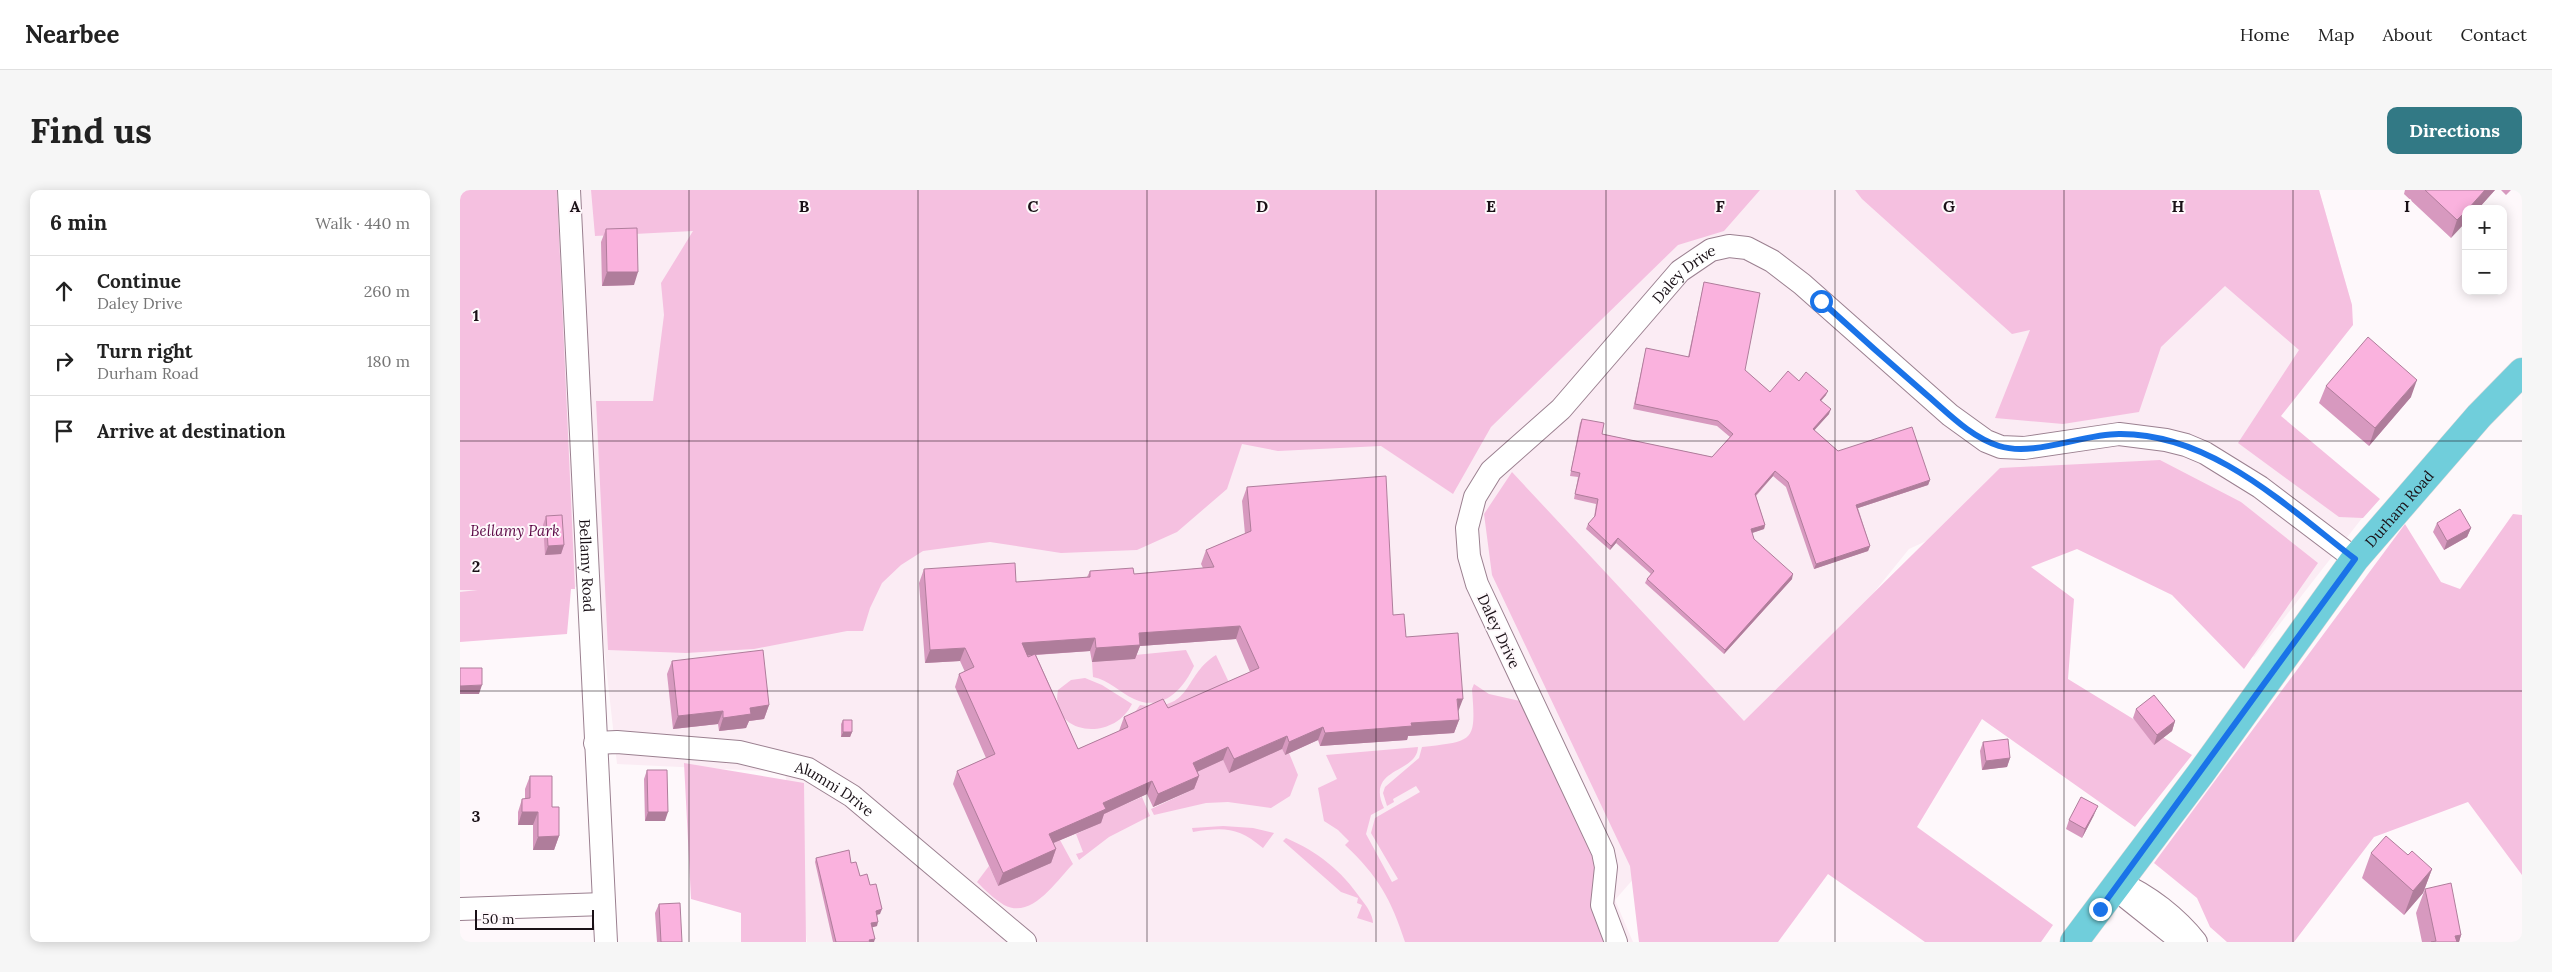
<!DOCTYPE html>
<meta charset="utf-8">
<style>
:root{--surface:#fff;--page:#f6f6f6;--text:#222;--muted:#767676;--line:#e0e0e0;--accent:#327985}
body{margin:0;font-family:Lora,serif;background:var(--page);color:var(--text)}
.controls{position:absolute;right:15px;top:15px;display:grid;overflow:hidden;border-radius:10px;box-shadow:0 2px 12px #0003}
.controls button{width:45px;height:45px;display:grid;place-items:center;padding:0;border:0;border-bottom:1px solid var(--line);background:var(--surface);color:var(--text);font:25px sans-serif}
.scale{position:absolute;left:15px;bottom:12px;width:119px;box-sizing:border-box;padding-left:5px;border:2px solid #1a1117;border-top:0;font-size:14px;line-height:18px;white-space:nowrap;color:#1a1117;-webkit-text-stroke:4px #fef8fb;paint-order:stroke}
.stop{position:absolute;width:15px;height:15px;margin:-11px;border:4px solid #1a73e8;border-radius:50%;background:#fff}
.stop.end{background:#1a73e8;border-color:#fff;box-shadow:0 1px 5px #0008}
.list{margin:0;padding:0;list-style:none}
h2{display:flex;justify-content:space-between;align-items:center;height:65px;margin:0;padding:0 20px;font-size:21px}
h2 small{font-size:16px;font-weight:400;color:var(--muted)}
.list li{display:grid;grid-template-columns:32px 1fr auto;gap:15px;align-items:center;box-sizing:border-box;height:70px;padding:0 20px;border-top:1px solid var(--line)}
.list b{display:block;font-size:19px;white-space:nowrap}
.list p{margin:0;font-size:16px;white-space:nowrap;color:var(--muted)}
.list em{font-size:16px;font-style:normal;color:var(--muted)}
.icon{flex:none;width:28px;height:28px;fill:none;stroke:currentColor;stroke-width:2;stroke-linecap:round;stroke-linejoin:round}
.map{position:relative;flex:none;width:2062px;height:752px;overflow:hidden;border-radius:10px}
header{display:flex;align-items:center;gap:30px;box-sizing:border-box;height:70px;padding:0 25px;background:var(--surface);border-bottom:1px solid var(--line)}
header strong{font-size:24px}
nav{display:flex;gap:28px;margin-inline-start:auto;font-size:18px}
.intro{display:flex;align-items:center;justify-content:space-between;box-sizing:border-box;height:120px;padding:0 30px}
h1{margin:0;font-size:35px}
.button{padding:12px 22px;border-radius:10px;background:var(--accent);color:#fff;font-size:18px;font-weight:700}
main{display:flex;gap:30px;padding:0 30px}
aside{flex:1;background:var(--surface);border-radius:10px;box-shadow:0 2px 12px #0003}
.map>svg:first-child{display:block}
</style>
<header>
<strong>Nearbee</strong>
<nav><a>Home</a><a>Map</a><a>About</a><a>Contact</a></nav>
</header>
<div class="intro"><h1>Find us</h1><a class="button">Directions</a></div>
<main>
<aside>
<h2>6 min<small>Walk · 440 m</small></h2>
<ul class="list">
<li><svg class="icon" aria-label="ahead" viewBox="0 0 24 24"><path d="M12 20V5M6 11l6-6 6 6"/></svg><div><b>Continue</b><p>Daley Drive</p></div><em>260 m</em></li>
<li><svg class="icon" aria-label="right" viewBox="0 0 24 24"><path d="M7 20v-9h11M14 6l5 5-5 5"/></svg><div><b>Turn right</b><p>Durham Road</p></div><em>180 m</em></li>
<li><svg class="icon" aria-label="arrive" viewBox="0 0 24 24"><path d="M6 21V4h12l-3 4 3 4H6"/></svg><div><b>Arrive at destination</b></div></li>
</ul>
</aside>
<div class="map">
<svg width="2062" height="752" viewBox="0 0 2062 752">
<rect width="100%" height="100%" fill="#fef8fb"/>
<path fill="#fbecf4" d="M0 0H1859L1892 115 1798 225 1906 323 1794 467 1583 297 1449 359 1298 546 1155 710 1173 752H347L325 582 157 574 137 394 0 412Z"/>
<path fill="#f5c0e0" d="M0 0H97L115 399H111L107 444 0 452V402L18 400H0Z
M131 0H1300L1264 41 1218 55 1031 237 993 304 921 256 818 261 782 254 767 299 717 342 677 360 601 363 530 352 463 361 441 375 422 393 410 418 403 441H387L294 459 226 463 148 460 136 211H193L204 125 201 93 233 41 135 46Z
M1395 0H1859L1892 115 1893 135 1821 226 1920 309 1903 328 1879 327 1778 253 1839 160 1765 96 1701 157 1679 222 1603 234 1535 228 1570 140 1552 144 1402 9Z
M1700 270 1781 312 1858 373 1784 479 1712 405 1617 359 1571 377 1614 409 1608 489 1732 565 1675 637 1522 529 1457 637 1593 735 1581 752H1465L1368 684 1318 752H1179L1170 676 1032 385 1024 324 1052 282 1284 531 1540 278Z
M2053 324 2062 325V685L2008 612 1914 647 1834 752H1767L1750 737 1737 708 1694 673 1945 334 1981 392 2000 399Z
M726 460 734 476C723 500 702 522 674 509 659 502 649 490 633 487L632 472 675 469V465Z
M756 465 773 501 659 540 671 528 680 515C734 522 722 486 756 465Z
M625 488 642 495 672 514C653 553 589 545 598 500L611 490Z
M1014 494 1029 504 1060 511 1136 671 1131 716 1145 752H945C931 709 918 686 885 655L889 651 878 640 864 631 858 598 877 589 866 565 958 557C957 584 905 577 924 618L911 625 906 644 932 692 938 689 911 643 915 628 960 602 956 596 933 609 934 612 927 616 923 603 925 597 959 568 962 557C1015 551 1016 552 1012 499Z
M822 559 825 565 829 563 838 585 830 606 811 618 768 612 746 613 694 625 691 619 734 599 728 586 763 570 769 582Z
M224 573 344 593 346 752H281V723L231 709Z
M682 607 690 626 649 647 619 670 616 664 623 662 616 644 640 633 638 626Z
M763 636 793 638 814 643 803 658C778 637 764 637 733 642L732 638Z
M826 648C858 662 881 680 901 709 906 715 913 725 913 733L897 728 902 715 897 713 898 708 881 702 823 651Z
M600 650 613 674C596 691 572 730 544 715 534 709 525 700 517 692L529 676 538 696 591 673 584 657Z"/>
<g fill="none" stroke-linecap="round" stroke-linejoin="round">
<defs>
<g id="minor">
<path id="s1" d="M109 0 146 752"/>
<path id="s2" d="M135 553 157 552 279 562 348 579 392 606 565 752"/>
<path d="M0 719 144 714"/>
<path id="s3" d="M1156 752 1142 715 1146 677 1143 662 1017 394 1009 366 1007 338 1015 307 1031 281 1101 219 1220 81 1251 60 1269 56 1287 58 1312 71 1342 94 1490 225 1526 251 1541 257 1564 258 1659 244 1706 250 1726 255 1745 263 1800 297 1895 369"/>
<path d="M1732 752 1716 747 1667 708 1660 693C1688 705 1717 728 1736 752"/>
</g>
<g id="major">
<path id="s4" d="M1614 752 1741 583 1895 369 2019 226 2062 182"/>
</g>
</defs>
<use href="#minor" stroke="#9b8090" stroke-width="24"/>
<use href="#major" stroke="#d6d4d5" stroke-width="29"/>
<use href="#minor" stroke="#fff" stroke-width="22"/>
<use href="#major" stroke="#70cedb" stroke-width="28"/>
</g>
<path fill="#d799bf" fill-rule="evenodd" d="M1945 0H2035L2018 19H2006L1991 48 1944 4Z
M2041 0H2051L2046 5Z
M146 39 174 95 142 96 141 52Z
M1244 92 1285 180 1310 202 1339 191 1366 205 1361 211 1369 224 1354 240 1378 261 1470 290 1468 295 1398 318 1410 356 1408 361 1354 379 1326 297 1313 286 1296 306 1305 335 1304 339 1292 343 1294 349 1332 389 1264 464 1185 393 1187 389 1191 384 1156 353 1150 360 1126 339 1128 334 1134 328 1136 314 1114 309 1118 287 1110 286 1120 233 1122 229 1142 244 1252 267 1270 247 1257 236 1173 219 1185 163 1186 158 1228 167 1243 97Z
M1866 196 1951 207 1909 256 1859 213Z
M787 297 933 425 946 447 998 522 999 530 994 543 948 546 947 550 860 556 858 550 825 565 822 559 769 583 763 570 737 582 739 586 734 599 693 617 687 604 644 624 641 633 593 653 596 659 591 673 538 696 493 594 497 581 526 568 495 497 499 484 505 482 500 471 465 473 459 393 464 379 556 392 627 387 630 381 674 384 743 378 741 374 746 360 785 344 782 311ZM776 449 790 482 708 518 664 527 659 541 618 559 576 465 630 461 632 472 675 469 680 456Z
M86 326 104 355 101 364 85 365 83 335Z
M1977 333 2011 338 2007 347 1984 360 1973 342Z
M212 471 309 515 304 529 289 531 286 538 259 541 258 534 213 539 207 484Z
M1676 519 1715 531 1712 541 1694 555 1673 528Z
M383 530 392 542 390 547H381V534Z
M1523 552 1550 568 1547 577 1522 580 1520 561Z
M187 580 205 631H185L184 589Z
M70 586 92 617 99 646 94 660H73V635H58V622L62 609H65V599Z
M1634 625 1622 648 1606 639 1609 630Z
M1911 663 1948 665 1972 679 1963 703 1944 725 1902 688Z
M356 668 391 673 400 686 410 695 420 724 417 725V736L412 737 414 752H373L355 672Z
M1965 699 2001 745 1999 752H1962L1956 723Z
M199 714 222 752H197L195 723Z"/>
<path fill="#af7d9b" d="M2025 0H2035L2018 19H2008Z
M2006 21V32L1991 48 1997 30Z
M147 82H178L174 95 142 96Z
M1957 190 1951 207 1909 256 1915 238Z
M1368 201 1366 205 1358 214 1360 210Z
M1371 219 1369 224 1351 244 1353 239Z
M1315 281 1313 286 1293 308 1295 304Z
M1470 290 1468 295 1395 319 1396 315Z
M1305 335 1304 339 1289 344 1291 339Z
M2011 338 2007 347 1984 360 1987 351Z
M1158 348 1156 353 1150 360 1151 356Z
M104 355 101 364 85 365 88 356Z
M1410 356 1408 361 1354 379 1356 374Z
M1333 384 1332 389 1264 464 1265 460Z
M780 436 776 449 680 456 675 469 632 472 636 458 679 443Z
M635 448 630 461 557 466 562 453Z
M505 458 500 471 465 473 470 460Z
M22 495 19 504H0V496Z
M997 509H1003L998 522Z
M309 515 304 529 289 531 286 538 259 541 263 528 290 518Z
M263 521 258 534 213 539 218 526Z
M999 530 994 543 948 546 947 550 860 556 865 543 951 533Z
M1715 531 1712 541 1694 555 1697 545Z
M863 537 858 550 825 565 829 552Z
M383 542H392L390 547H381Z
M827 546 822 559 769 583 774 569Z
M768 557 763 570 728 586 733 573Z
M1550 568 1547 577 1522 580 1526 571Z
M739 586 734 599 693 617 698 604Z
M692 591 687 604 644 624 641 633 584 657 589 644 643 613Z
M1638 616 1634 625 1622 648 1625 639Z
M62 622H78L73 635H58Z
M188 622H208L205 631H185Z
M99 646 94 660H73L78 647Z
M596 659 591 673 538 696 543 683Z
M1972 679 1963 703 1944 725 1953 701Z
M422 719 420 724 414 725 416 721Z
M418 732 417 736 410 738 411 733Z
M2001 745 1999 752H1993L1995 746Z
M415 749 414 752H409V750Z"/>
<path fill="#fab2de" stroke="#af7d9b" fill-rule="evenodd" d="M1965 0H2025L2008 19H2006V21L1997 30Z
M177 38 178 82H147L146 39Z
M1244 92 1300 103 1285 180 1310 202 1328 181 1339 191 1346 182 1368 201 1360 210 1371 219 1353 239 1378 261 1452 237 1470 290 1396 315 1410 356 1356 374 1328 292 1315 281 1295 304 1305 335 1291 339 1294 349 1333 384 1265 460 1187 389 1194 381 1158 348 1151 356 1128 334 1135 326 1138 309 1115 304 1120 283 1111 281 1122 229 1144 233 1142 244 1252 267 1273 244 1258 231 1175 214 1186 158 1229 167Z
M1908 147 1957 190 1915 238 1866 196Z
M926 286 933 425 944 424 946 447 998 443 1003 509H997L999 530 951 533 952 536 865 543 863 537 829 552 827 546 774 569 768 557 733 573 739 586 698 604 692 591 643 613 646 619 589 644 596 659 543 683 497 581 535 564 499 484 514 477 505 458 470 460 464 379 555 373 556 392 630 387V381L673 378 674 384 754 377 746 360 791 341 787 297ZM780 436 799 478 708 518 703 509 664 527 668 537 618 559 575 464 568 467 562 453 635 448 636 458 680 455 679 443Z
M2000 319 2011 338 1987 351 1977 333Z
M102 325 104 355 88 356 86 326Z
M303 460 309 515 290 518 291 524 263 528V521L218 526 212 471Z
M0 478H22V495L0 496Z
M1694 505 1715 531 1697 545 1676 519Z
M383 530H392V542H383Z
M1548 549 1550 568 1526 571 1523 552Z
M187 580H207L208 622H188Z
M70 586H92V617H99V646L78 647V622H62V609L70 608Z
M1621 607 1638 616 1625 639 1609 630Z
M1926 646 1948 665 1952 661 1972 679 1953 701 1911 663Z
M389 660 391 673 396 672 400 686 407 684 410 695 416 694 422 719 416 721 418 732 411 733 415 749 409 750 410 752H376L356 668Z
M1991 693 2001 745 1995 746 1997 752H1971L1976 751 1965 699Z
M220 713 222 752H201L199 714Z"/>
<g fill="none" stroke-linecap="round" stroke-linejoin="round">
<path stroke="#1a73e8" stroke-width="6" d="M1361 111C1396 143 1432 175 1468 206 1490 225 1511 247 1539 256 1574 267 1622 244 1659 244 1751 243 1826 316 1895 369L1640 719"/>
</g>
<path fill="none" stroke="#1a1117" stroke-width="1" stroke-opacity="0.55" d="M229 0V752M458 0V752M687 0V752M916 0V752M1146 0V752M1375 0V752M1604 0V752M1833 0V752M0 251H2062M0 501H2062"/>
<g text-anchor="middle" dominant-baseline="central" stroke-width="4" stroke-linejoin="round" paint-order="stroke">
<g font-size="15" fill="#1a1117" stroke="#fef8fb">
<text stroke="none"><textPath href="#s3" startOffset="786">Daley Drive</textPath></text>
<text stroke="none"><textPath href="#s4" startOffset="542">Durham Road</textPath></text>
<text stroke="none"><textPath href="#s1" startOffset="376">Bellamy Road</textPath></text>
<text transform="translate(1039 441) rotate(65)">Daley Drive</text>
<text stroke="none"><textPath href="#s2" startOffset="248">Alumni Drive</textPath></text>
</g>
<g font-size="15" font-style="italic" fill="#5a0644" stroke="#fef8fb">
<text x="55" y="340">Bellamy Park</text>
</g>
</g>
<g font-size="16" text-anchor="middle" font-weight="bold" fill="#1a1117" stroke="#fef8fb" stroke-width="4" stroke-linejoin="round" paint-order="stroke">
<text x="115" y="22">A</text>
<text x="344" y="22">B</text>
<text x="573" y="22">C</text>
<text x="802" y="22">D</text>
<text x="1031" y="22">E</text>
<text x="1260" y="22">F</text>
<text x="1489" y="22">G</text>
<text x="1718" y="22">H</text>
<text x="1947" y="22">I</text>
<text x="16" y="131">1</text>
<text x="16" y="382">2</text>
<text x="16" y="632">3</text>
</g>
</svg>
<div class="controls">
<button>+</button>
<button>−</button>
</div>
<div class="scale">50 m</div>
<div class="stop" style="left:1361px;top:111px"></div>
<div class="stop end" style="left:1640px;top:719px"></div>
</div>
</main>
